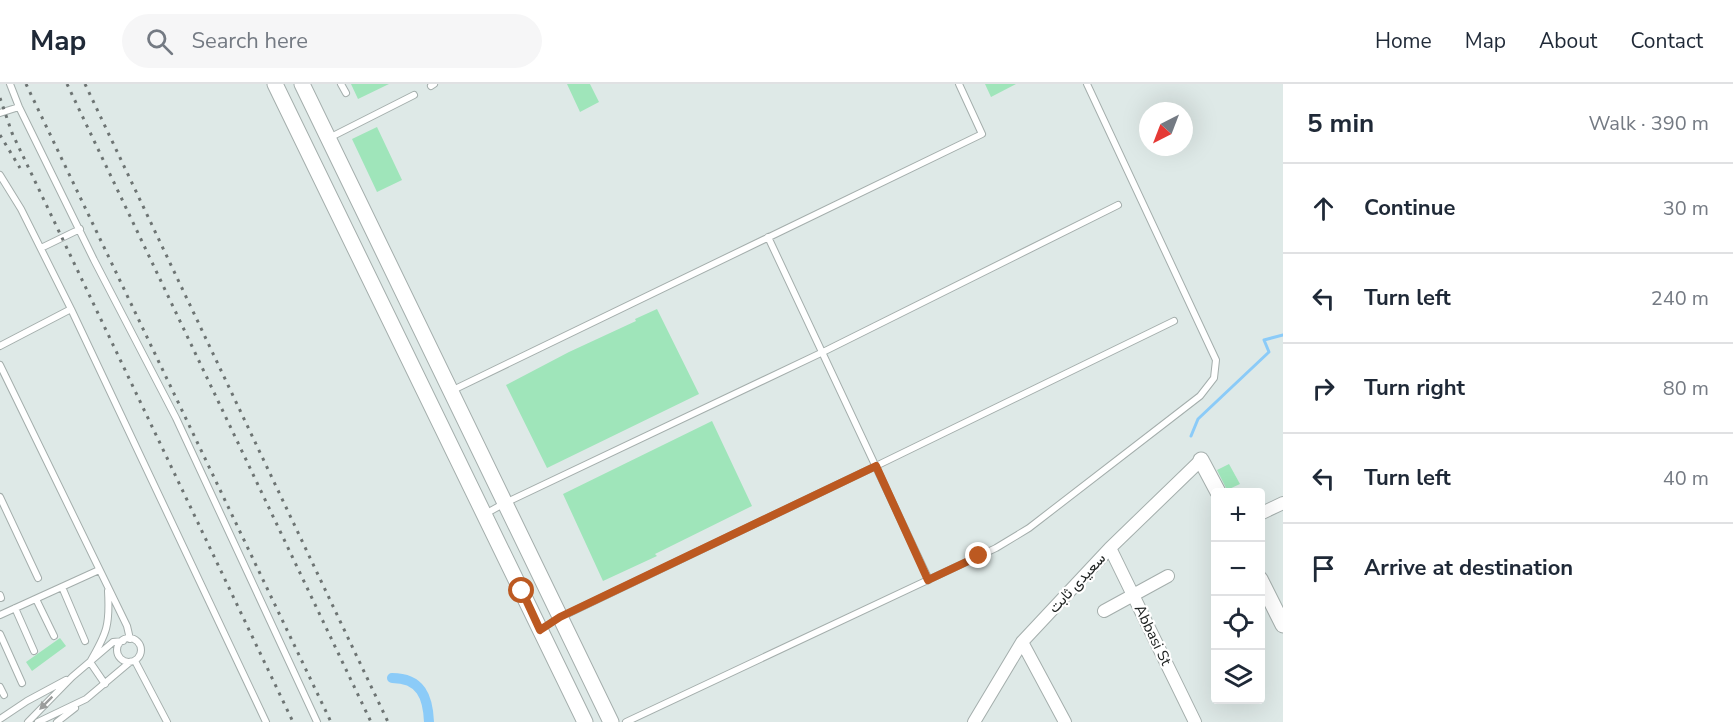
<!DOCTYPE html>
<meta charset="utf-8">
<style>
:root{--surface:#fff;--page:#f6f6f7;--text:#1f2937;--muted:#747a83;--line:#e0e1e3}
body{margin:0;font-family:"Nunito Sans",Vazirmatn,sans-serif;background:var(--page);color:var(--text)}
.controls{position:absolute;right:18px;bottom:18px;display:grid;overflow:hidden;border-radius:6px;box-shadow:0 6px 24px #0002}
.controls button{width:54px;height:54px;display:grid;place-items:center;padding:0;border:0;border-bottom:2px solid var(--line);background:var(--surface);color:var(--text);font:30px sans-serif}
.compass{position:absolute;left:1139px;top:18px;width:54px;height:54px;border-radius:50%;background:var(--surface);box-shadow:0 6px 24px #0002;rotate:222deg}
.stop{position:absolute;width:18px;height:18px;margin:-14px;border:4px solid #bc5921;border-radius:50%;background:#fff}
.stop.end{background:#bc5921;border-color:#fff;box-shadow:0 2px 6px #0008}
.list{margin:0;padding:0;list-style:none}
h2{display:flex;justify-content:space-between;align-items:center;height:78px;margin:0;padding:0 24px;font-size:26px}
h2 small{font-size:20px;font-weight:400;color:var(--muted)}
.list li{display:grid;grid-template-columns:39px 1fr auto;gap:18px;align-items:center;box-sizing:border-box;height:90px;padding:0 24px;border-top:2px solid var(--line)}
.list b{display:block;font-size:22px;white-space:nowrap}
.list em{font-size:20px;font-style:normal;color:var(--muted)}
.icon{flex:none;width:33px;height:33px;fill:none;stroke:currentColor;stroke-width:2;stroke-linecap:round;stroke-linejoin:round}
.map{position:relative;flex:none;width:1283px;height:638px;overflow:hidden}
header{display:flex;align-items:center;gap:36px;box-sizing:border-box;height:84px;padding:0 30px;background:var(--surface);border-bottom:2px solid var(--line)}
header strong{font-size:28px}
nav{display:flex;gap:33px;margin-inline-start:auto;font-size:21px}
.search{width:420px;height:54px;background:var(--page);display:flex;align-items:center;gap:15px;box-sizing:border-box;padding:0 21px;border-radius:33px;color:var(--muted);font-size:22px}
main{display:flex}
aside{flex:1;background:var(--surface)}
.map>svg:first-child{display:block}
</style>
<header>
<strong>Map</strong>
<div class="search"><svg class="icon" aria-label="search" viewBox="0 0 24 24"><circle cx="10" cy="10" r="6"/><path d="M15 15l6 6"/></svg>Search here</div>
<nav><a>Home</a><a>Map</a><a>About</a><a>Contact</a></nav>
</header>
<main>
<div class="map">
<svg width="1283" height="638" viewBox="0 0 1283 638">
<rect width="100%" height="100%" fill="#dee9e7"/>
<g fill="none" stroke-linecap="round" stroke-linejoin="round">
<path stroke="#8bcbf8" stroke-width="3" d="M1191 352 1198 335 1269 268 1264 256 1283 251"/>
<path stroke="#8bcbf8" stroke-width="10" d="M392 594C421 594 428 613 429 638"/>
</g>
<path fill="#9fe5ba" d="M351 0H389L358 15Z
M567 0H590L599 18 580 28Z
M985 0H1016L991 13Z
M377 43 402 96 377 108 352 55Z
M657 225 699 310 547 384 506 301 569 268 636 237 635 235Z
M712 337 752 422 655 470 657 472 603 497 563 410Z
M1229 380 1240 400 1227 406 1217 386Z
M60 554 66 562 32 587 26 578Z"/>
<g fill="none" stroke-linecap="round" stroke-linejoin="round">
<defs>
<path id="service" d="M10 0 19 23 94 176 176 334 317 638
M341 0 346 9
M431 2 434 0
M0 29 19 23
M329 54 414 11
M0 91 21 125 71 225 0 262
M768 153 929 496
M41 164 80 145
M71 225 266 638
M0 281 127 542 130 555
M451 307 982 50 959 0
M0 413 38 494
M485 430 505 419 823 268 1118 121
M62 503 85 557
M0 511 1 514
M36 515 54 552
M15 524 34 567
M0 531 99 486
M561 533 876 382 1174 237
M0 550 22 599
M117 566a12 12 0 1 1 24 0a12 12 0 1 1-24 0Z
M135 577 167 638
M105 600 90 578C107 549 110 541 108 507
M0 603 4 611
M0 635 27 617 66 596
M28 638 72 593 113 558 123 557
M38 638 86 615 130 578
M57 638 75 624
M626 638 996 464 1029 444 1200 312 1214 294 1216 276 1087 0"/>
<path id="minor" d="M1260 430 1283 419
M1110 464 1195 638
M1104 527 1168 492
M1022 558 1065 638
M974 638 1022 558 1110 464 1201 376"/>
<path id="tertiary" d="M275 0 585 638
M302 0 611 638
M1201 376 1218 408
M1260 495 1283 541"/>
</defs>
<use href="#service" stroke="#a4aeac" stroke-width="8"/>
<use href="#minor" stroke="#a4aeac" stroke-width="14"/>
<use href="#tertiary" stroke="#a4aeac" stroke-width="17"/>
<use href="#service" stroke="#fff" stroke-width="6"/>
<use href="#minor" stroke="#fff" stroke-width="12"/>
<use href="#tertiary" stroke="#fff" stroke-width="15"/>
<path stroke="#6d7473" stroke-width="3" stroke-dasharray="3 6" stroke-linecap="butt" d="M26 0 331 638
M67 0 371 638
M85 0 388 638
M0 14 12 49 293 638
M0 51 20 84"/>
</g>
<defs><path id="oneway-solid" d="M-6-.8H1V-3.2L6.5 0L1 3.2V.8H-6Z" transform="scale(1.5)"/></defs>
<use fill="#9b9d9c" href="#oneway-solid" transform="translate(46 619) rotate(135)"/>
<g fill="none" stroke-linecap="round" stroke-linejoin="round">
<path stroke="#bc5921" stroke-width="8" d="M522 507 540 546 560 533 876 382 928 496 979 472"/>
</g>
<g text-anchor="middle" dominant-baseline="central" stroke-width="4.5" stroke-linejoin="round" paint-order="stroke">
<g font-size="15" fill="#212524" stroke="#fff">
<text transform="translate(1077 499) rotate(-47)">سعیدی ثابت</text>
<text transform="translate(1153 551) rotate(64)">Abbasi St</text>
</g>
</g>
</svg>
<div class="controls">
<button>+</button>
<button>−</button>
<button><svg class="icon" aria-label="locate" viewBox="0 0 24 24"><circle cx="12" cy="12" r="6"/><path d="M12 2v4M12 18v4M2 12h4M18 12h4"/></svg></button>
<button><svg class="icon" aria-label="layers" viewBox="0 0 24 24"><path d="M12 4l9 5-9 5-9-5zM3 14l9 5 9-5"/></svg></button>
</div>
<svg class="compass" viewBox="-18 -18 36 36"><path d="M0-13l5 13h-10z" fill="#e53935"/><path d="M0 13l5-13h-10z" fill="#747a83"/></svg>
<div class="stop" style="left:522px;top:507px"></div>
<div class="stop end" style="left:979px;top:472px"></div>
</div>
<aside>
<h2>5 min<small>Walk · 390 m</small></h2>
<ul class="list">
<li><svg class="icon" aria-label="ahead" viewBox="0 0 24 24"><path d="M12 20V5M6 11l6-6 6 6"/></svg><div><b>Continue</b></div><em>30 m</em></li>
<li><svg class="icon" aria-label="left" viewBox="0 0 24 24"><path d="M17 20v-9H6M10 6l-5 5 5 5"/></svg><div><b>Turn left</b></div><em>240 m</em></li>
<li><svg class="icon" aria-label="right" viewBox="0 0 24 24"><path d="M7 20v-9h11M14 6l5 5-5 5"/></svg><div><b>Turn right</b></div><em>80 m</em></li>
<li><svg class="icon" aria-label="left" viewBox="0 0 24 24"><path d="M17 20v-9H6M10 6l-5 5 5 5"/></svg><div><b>Turn left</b></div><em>40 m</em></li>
<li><svg class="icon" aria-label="arrive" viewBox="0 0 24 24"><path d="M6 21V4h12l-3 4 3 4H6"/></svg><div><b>Arrive at destination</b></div></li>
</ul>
</aside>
</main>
